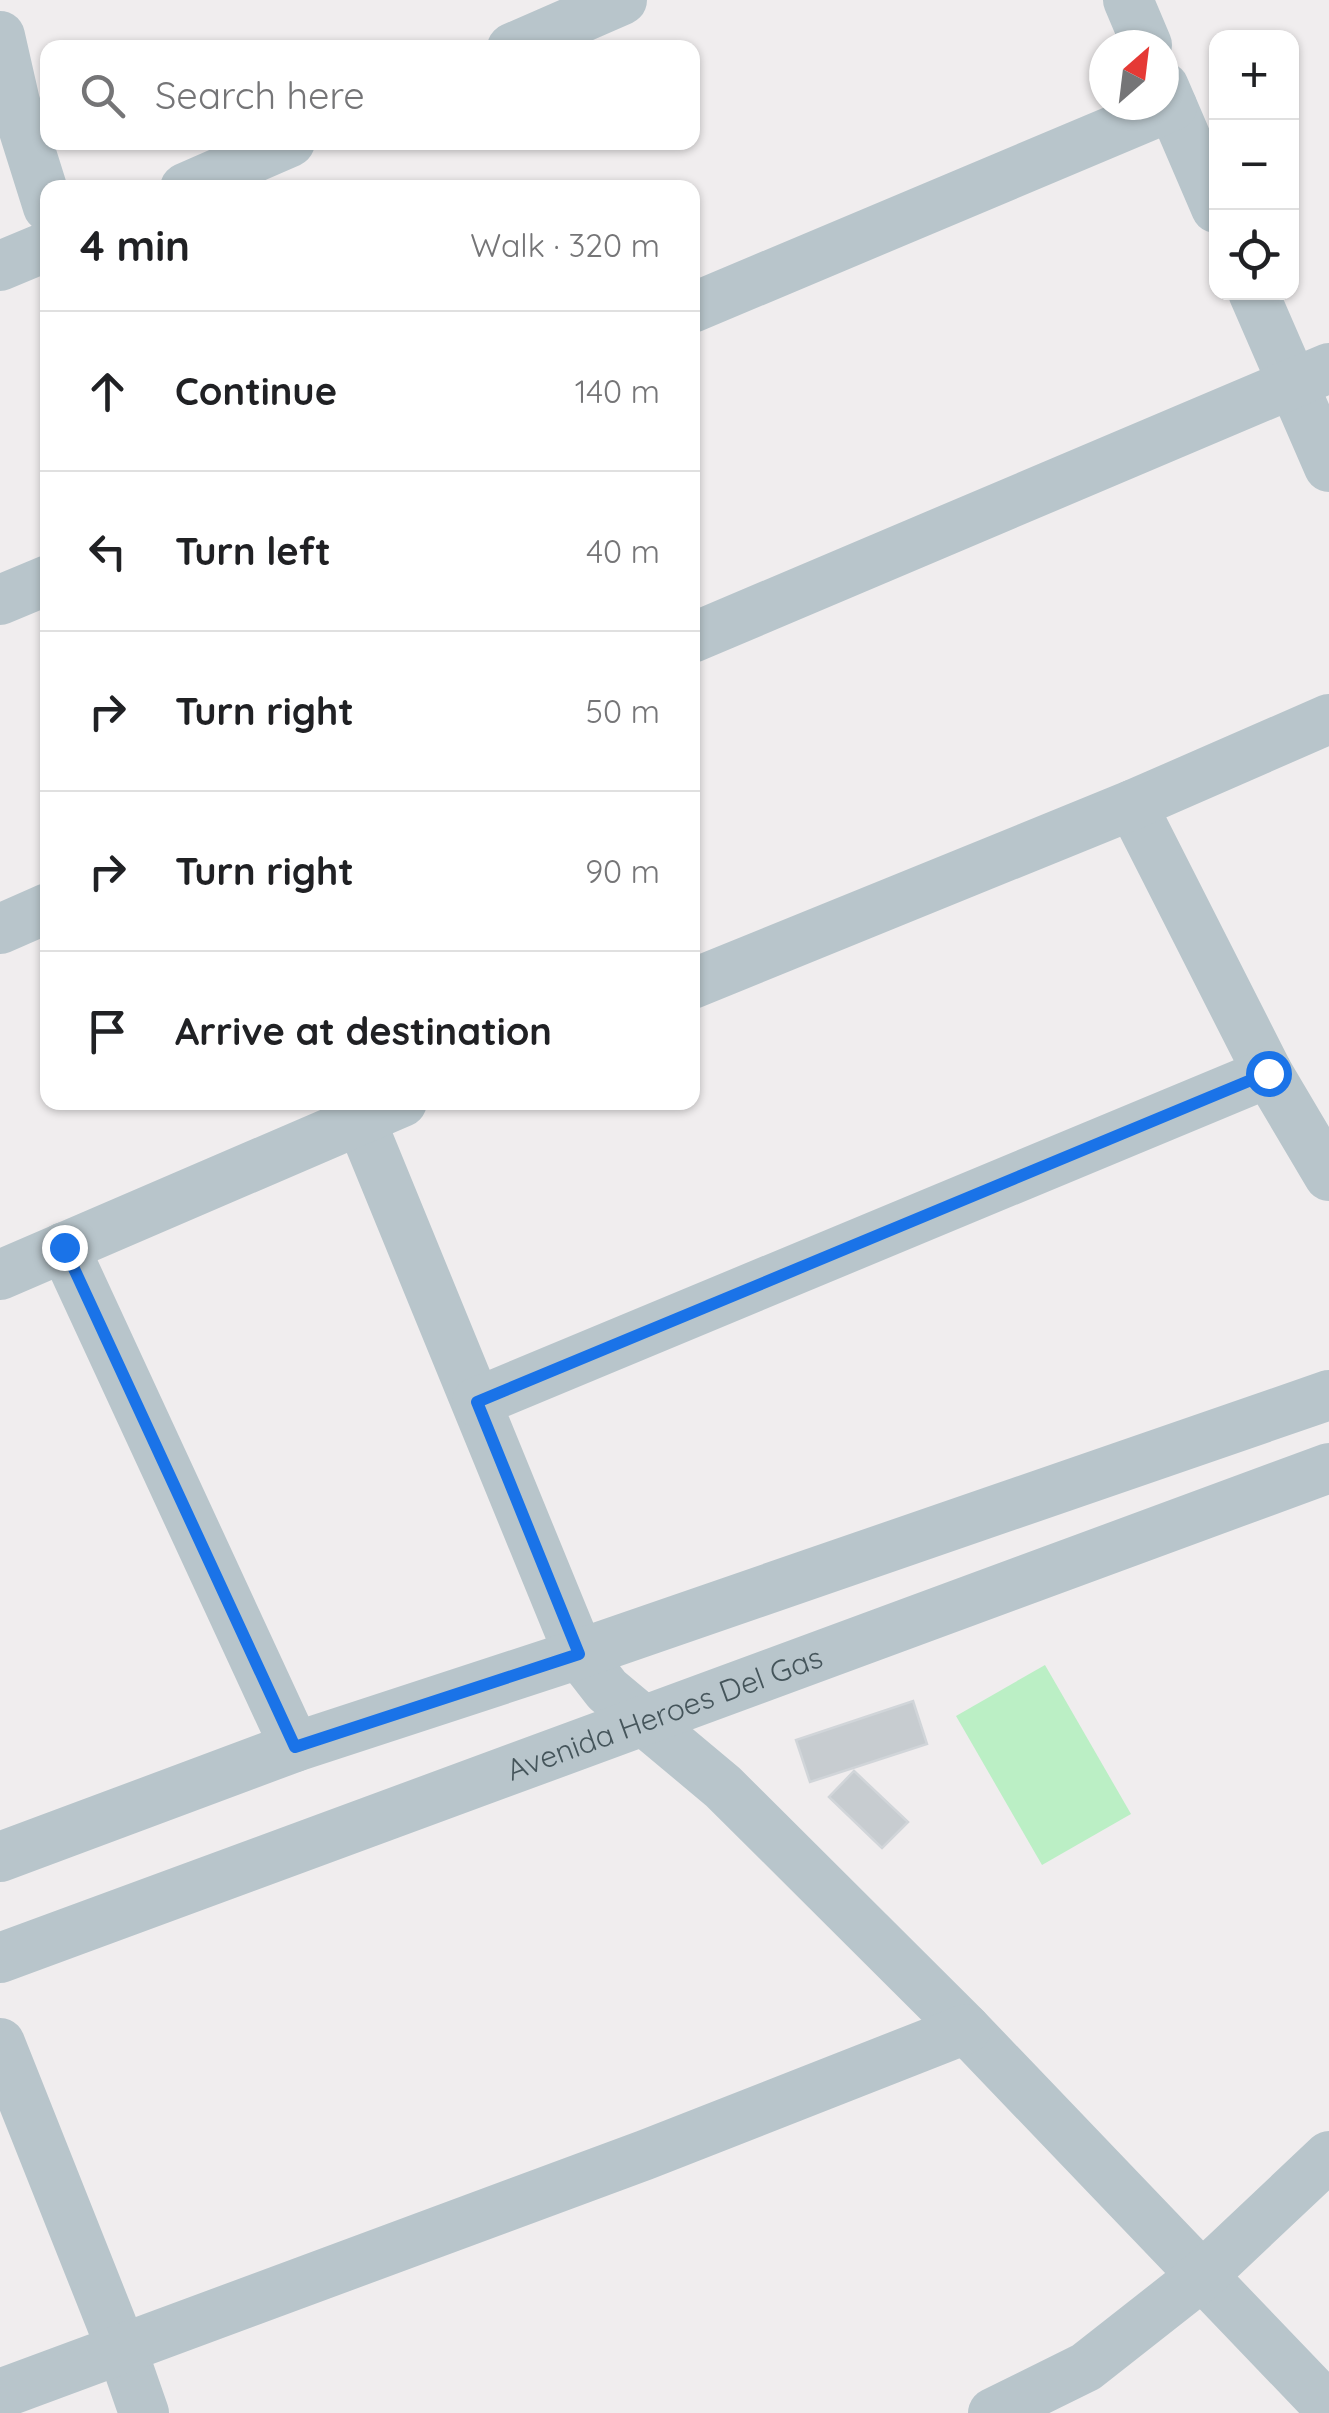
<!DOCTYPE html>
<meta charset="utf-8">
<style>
:root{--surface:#fff;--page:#f2f2f2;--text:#202124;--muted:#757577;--line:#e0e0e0}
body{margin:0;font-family:Quicksand,sans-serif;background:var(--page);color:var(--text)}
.controls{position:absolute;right:30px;top:30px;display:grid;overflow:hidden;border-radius:20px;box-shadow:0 2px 8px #0004}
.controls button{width:90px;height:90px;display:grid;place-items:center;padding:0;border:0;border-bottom:2px solid var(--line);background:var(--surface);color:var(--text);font:50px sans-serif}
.compass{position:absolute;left:1089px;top:30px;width:90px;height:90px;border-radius:50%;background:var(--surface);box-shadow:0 2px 8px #0004;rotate:28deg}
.stop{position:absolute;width:30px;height:30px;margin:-22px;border:8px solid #1a73e8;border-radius:50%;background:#fff}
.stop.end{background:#1a73e8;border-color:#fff;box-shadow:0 2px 10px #0008}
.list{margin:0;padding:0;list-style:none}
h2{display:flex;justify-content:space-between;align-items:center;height:130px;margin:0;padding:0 40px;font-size:42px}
h2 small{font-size:32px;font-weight:400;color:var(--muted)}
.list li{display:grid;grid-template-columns:65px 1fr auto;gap:30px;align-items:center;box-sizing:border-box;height:160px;padding:0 40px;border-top:2px solid var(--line)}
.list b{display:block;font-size:38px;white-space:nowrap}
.list em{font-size:32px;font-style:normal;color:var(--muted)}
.icon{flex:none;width:55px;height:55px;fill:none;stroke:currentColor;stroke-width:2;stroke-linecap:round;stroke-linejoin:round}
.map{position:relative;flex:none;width:1329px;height:2413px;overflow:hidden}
.search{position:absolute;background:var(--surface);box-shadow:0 2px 8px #0004;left:40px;top:40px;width:660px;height:110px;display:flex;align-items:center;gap:25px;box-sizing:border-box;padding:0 35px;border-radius:20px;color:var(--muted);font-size:38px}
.panel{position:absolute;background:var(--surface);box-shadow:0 2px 8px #0004;left:40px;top:180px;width:660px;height:930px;border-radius:20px}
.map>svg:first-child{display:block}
</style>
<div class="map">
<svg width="1329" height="2413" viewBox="0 0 1329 2413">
<rect width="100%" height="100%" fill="#f0edee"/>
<path fill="#bbefc5" d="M1045 1665 1131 1814 1042 1865 956 1716Z"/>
<path fill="#c7ccd0" stroke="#d1d5d9" stroke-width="2.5" d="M913 1701 927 1744 810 1782 796 1740Z
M854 1771 908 1822 882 1848 829 1797Z"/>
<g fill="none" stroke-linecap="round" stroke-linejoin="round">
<g stroke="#b8c5cb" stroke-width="50">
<path d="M1128 0 1147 45"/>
<path d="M0 36 15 102 48 207"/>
<path d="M512 48 622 0"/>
<path d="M1164 87 1216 208"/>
<path d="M185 188 290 142"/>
<path d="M0 266 48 246"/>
<path d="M1253 292 1329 467"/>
<path d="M692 308 1172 106"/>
<path d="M0 600 48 580"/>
<path d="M692 638 1329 368"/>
<path d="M1132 805 1268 1073 1329 1176"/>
<path d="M0 929 48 908"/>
<path d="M692 984 1132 805 1329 719"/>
<path d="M353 1102 579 1654 607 1690 723 1787 966 2029 1329 2408"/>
<path d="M64 1247 295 1747"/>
<path d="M0 1275 402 1102"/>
<path d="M477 1402 1268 1073"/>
<path d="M0 1857 295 1747 579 1654 1329 1395"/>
<path id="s1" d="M0 1958 1329 1468"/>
<path d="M0 2043 122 2350 144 2413"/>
<path d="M0 2394 645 2155 966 2029"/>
<path d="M993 2413 1086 2367 1203 2275 1329 2156"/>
</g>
</g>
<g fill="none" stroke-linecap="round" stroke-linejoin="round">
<path stroke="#1a73e8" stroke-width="12" d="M64 1247 295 1747 579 1654 477 1402 1268 1073"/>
</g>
<g text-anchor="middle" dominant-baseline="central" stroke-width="10" stroke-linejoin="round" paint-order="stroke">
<g font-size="30" fill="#45555b" stroke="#fff">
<text stroke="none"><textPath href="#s1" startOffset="708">Avenida Heroes Del Gas</textPath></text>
</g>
</g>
</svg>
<div class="controls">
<button>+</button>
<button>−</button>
<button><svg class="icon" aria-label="locate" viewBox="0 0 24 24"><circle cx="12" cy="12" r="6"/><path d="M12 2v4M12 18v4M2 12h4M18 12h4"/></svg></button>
</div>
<svg class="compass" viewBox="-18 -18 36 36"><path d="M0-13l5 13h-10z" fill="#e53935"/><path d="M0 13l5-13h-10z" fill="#757577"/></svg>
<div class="stop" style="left:1268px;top:1073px"></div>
<div class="stop end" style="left:64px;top:1247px"></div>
<div class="search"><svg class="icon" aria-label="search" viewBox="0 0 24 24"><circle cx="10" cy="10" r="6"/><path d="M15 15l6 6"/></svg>Search here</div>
<section class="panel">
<h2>4 min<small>Walk · 320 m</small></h2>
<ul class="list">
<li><svg class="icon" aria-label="ahead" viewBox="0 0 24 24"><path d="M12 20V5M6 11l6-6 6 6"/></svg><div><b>Continue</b></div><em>140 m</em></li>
<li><svg class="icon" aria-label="left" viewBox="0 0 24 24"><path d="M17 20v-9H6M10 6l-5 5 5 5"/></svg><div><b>Turn left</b></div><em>40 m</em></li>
<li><svg class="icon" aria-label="right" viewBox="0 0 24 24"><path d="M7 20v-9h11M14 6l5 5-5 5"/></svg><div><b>Turn right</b></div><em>50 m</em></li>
<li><svg class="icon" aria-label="right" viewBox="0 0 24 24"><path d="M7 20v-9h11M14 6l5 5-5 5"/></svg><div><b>Turn right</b></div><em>90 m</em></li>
<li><svg class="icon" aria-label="arrive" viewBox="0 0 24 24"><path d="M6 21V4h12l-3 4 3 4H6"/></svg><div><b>Arrive at destination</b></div></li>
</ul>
</section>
</div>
